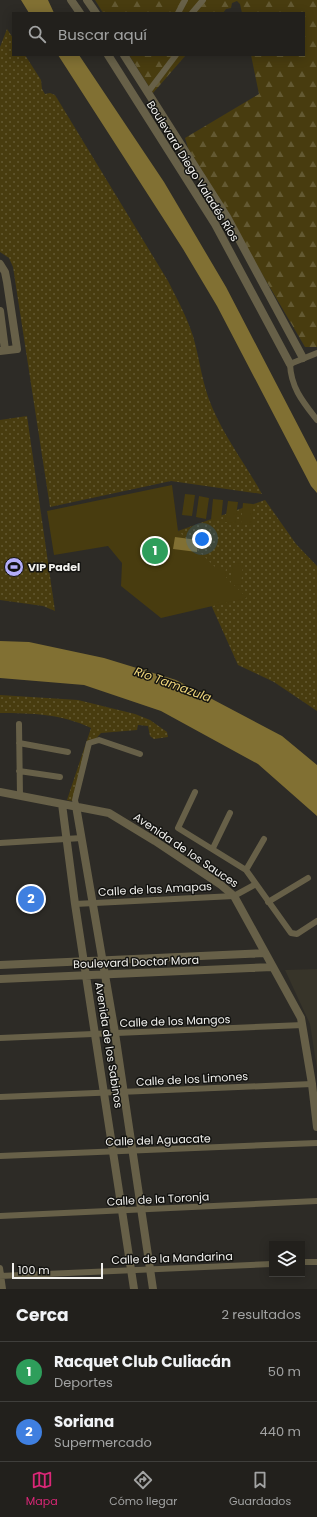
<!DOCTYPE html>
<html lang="es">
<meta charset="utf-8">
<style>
:root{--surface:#22201c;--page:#2e2d29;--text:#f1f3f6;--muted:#a2a3a3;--line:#3f3e3b;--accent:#db2777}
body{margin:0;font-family:Poppins,sans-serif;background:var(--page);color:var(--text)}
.controls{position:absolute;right:12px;bottom:12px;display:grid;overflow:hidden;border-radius:0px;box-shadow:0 2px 10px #0003}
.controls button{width:36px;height:36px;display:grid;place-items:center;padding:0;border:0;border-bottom:1px solid var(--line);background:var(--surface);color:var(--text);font:20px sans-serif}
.scale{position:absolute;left:12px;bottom:10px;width:91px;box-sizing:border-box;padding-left:4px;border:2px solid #f2f1ee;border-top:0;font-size:11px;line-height:14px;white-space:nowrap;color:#f2f1ee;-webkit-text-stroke:3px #141411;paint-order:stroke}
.you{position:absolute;left:202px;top:539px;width:14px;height:14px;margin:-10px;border:3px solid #fff;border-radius:50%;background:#1a73e8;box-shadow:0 0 0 6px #1a73e833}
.badge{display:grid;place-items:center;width:26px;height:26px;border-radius:50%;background:var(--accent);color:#fff;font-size:13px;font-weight:700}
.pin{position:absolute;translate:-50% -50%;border:2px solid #fff;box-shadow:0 1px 4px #0006}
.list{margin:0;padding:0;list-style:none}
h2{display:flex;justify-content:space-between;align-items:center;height:52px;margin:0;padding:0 16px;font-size:17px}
h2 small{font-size:13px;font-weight:400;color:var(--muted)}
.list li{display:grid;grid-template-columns:26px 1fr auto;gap:12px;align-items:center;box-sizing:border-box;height:60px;padding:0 16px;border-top:1px solid var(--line)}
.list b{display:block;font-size:15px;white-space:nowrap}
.list p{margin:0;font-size:13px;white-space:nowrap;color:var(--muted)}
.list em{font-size:13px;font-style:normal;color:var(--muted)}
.icon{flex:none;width:22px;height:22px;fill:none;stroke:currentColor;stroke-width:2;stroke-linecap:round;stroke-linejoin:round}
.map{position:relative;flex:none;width:317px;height:1289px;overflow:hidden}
.search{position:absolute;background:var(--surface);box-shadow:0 2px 10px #0003;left:12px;right:12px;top:12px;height:44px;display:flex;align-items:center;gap:10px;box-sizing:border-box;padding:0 14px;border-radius:0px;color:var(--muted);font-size:15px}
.sheet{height:172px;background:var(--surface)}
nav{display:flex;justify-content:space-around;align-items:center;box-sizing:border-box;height:56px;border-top:1px solid var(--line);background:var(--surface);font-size:11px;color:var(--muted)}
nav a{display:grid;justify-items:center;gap:2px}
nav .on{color:var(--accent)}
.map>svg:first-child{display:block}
</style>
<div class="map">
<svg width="317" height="1289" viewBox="0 0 317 1289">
<defs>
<pattern id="grass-dots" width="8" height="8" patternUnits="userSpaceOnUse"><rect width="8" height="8" fill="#483c0f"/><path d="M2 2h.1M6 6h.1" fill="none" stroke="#635932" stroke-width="1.8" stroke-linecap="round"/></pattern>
<pattern id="forest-firs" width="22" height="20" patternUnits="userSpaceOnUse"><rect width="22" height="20" fill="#483c0f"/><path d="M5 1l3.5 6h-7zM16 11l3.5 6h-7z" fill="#635932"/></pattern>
</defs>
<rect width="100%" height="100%" fill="#2d2b26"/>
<path fill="#373429" d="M317 969V1069L310 1024 285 970Z"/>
<path fill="url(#grass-dots)" d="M7 29 13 38V55H25L41 80 42 89 45 94 50 93 55 95 168 281C177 299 187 317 193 336 200 360 202 384 212 407 225 438 246 465 262 494L171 481 50 507 13 267 9 258 0 252V47Z
M27 416 55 611 43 606 0 600V420Z
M265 500 296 544 317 566V711L274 682 238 665 178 531Z
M0 695 78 700 135 714 150 720 167 732 168 737 154 739 150 736 148 726 138 725 137 730 101 733 92 743 89 750 73 801 67 800 91 728C62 714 31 713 0 713Z"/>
<path fill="url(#forest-firs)" d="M95 0H317V347H305L188 148 185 138 259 94 251 55H304V13H242L240 4 237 1 232 3 231 8 226 9 223 13H103Z
M129 55H186L153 93Z"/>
<path fill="#483c0f" d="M172 485 178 531 215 567H226L225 576 231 583 233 563 243 564 241 585 233 584 247 598 161 618 121 586 122 563 108 546 54 555 47 511Z
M185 494 195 495 192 516 182 515Z
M199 496 209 498 206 519 196 517Z
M213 499 223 500 221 521 211 520Z
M228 501 238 502 235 523 225 522Z
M243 503 253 504 251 525 241 524Z"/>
<path fill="#817033" d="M21 0H48L54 13H29Z
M58 55H79L164 182 226 287 317 462V493L311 486 217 306 183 249Z
M175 537 198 540 197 552 173 549Z
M0 641 29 642 104 658 176 680 282 736 317 765V816L258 764 161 711 84 685 0 678Z"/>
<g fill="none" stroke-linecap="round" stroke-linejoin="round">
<path stroke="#676048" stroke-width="6" d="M178 13 185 0
M192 13 203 0
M148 92 176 55
M317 353 290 364C291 388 303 402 317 420
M19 724 20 796
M19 743 68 752
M19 771 60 777
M195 792 178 828 246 870 291 933 297 934 317 921
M76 806 75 800 89 743 99 740 140 754
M0 843 82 838
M213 848 230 813
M246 870 264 839
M268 902 308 878
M75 904 234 896 256 884
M0 1038 303 1025
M0 1097 312 1084
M0 1156 317 1143
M0 1216 317 1201
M302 1262H317
M0 1268 3 1289
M0 1276 272 1264"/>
<path stroke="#676048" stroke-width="8" d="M71 0 80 13
M87 0 96 13
M108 55 215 224 290 364
M124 55 227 217 303 358
M0 264 5 272 7 282 17 349 0 351
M0 311 5 350
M0 792 109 813 155 841 221 885 234 896 301 1018 312 1084 317 1127
M62 804 75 904 134 1289
M76 806 115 1033 153 1289
M0 965 265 953
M0 979 273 967"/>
</g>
<defs>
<symbol id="stadium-disc" viewBox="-11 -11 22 22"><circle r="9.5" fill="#b3adf9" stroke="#141411"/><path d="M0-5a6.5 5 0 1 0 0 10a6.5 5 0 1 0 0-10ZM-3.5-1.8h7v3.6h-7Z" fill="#111"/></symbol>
</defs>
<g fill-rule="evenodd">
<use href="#stadium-disc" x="3" y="556" width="22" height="22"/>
</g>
<g text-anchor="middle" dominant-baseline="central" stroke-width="3" stroke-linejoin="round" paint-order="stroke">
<g font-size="11" fill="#f2f1ee" stroke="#141411">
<text transform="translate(193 171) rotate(58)">Boulevard Diego Valadés Ríos</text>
<text transform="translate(186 850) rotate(34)">Avenida de los Sauces</text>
<text transform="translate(155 889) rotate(-3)">Calle de las Amapas</text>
<text transform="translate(136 962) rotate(-2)">Boulevard Doctor Mora</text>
<text transform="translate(175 1021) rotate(-2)">Calle de los Mangos</text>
<text transform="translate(109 1045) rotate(81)">Avenida de los Sabinos</text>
<text transform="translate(192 1079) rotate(-3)">Calle de los Limones</text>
<text transform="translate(158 1140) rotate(-2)">Calle del Aguacate</text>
<text transform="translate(158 1199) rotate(-3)">Calle de la Toronja</text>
<text transform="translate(172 1258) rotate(-2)">Calle de la Mandarina</text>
</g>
<g font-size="11" font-weight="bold" fill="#f2f1ee" stroke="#141411" text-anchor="start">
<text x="28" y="567">VIP Padel</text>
</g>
<g font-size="12" font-style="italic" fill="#ecd379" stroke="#141411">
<text transform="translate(173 684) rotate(20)">Río Tamazula</text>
</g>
</g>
</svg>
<div class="controls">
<button><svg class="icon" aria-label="layers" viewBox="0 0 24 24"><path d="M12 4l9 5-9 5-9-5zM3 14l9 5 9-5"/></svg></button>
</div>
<div class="scale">100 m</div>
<div class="you"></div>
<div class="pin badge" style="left:155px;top:551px;background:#2e9e5b">1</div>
<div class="pin badge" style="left:31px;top:899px;background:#3f7fe0">2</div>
<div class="search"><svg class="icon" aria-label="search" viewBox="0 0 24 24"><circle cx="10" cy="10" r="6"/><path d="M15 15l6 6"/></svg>Buscar aquí</div>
</div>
<section class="sheet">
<h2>Cerca<small>2 resultados</small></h2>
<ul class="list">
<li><span class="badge" style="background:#2e9e5b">1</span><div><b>Racquet Club Culiacán</b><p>Deportes</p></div><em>50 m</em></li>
<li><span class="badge" style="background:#3f7fe0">2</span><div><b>Soriana</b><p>Supermercado</p></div><em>440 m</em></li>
</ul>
</section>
<nav>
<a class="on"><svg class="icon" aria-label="map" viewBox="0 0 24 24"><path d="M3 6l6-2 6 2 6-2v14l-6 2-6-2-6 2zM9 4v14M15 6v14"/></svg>Mapa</a>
<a><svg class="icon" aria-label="directions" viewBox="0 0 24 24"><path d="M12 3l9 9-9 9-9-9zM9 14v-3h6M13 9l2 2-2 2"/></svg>Cómo llegar</a>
<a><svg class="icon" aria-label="saved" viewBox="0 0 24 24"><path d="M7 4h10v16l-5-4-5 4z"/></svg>Guardados</a>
</nav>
